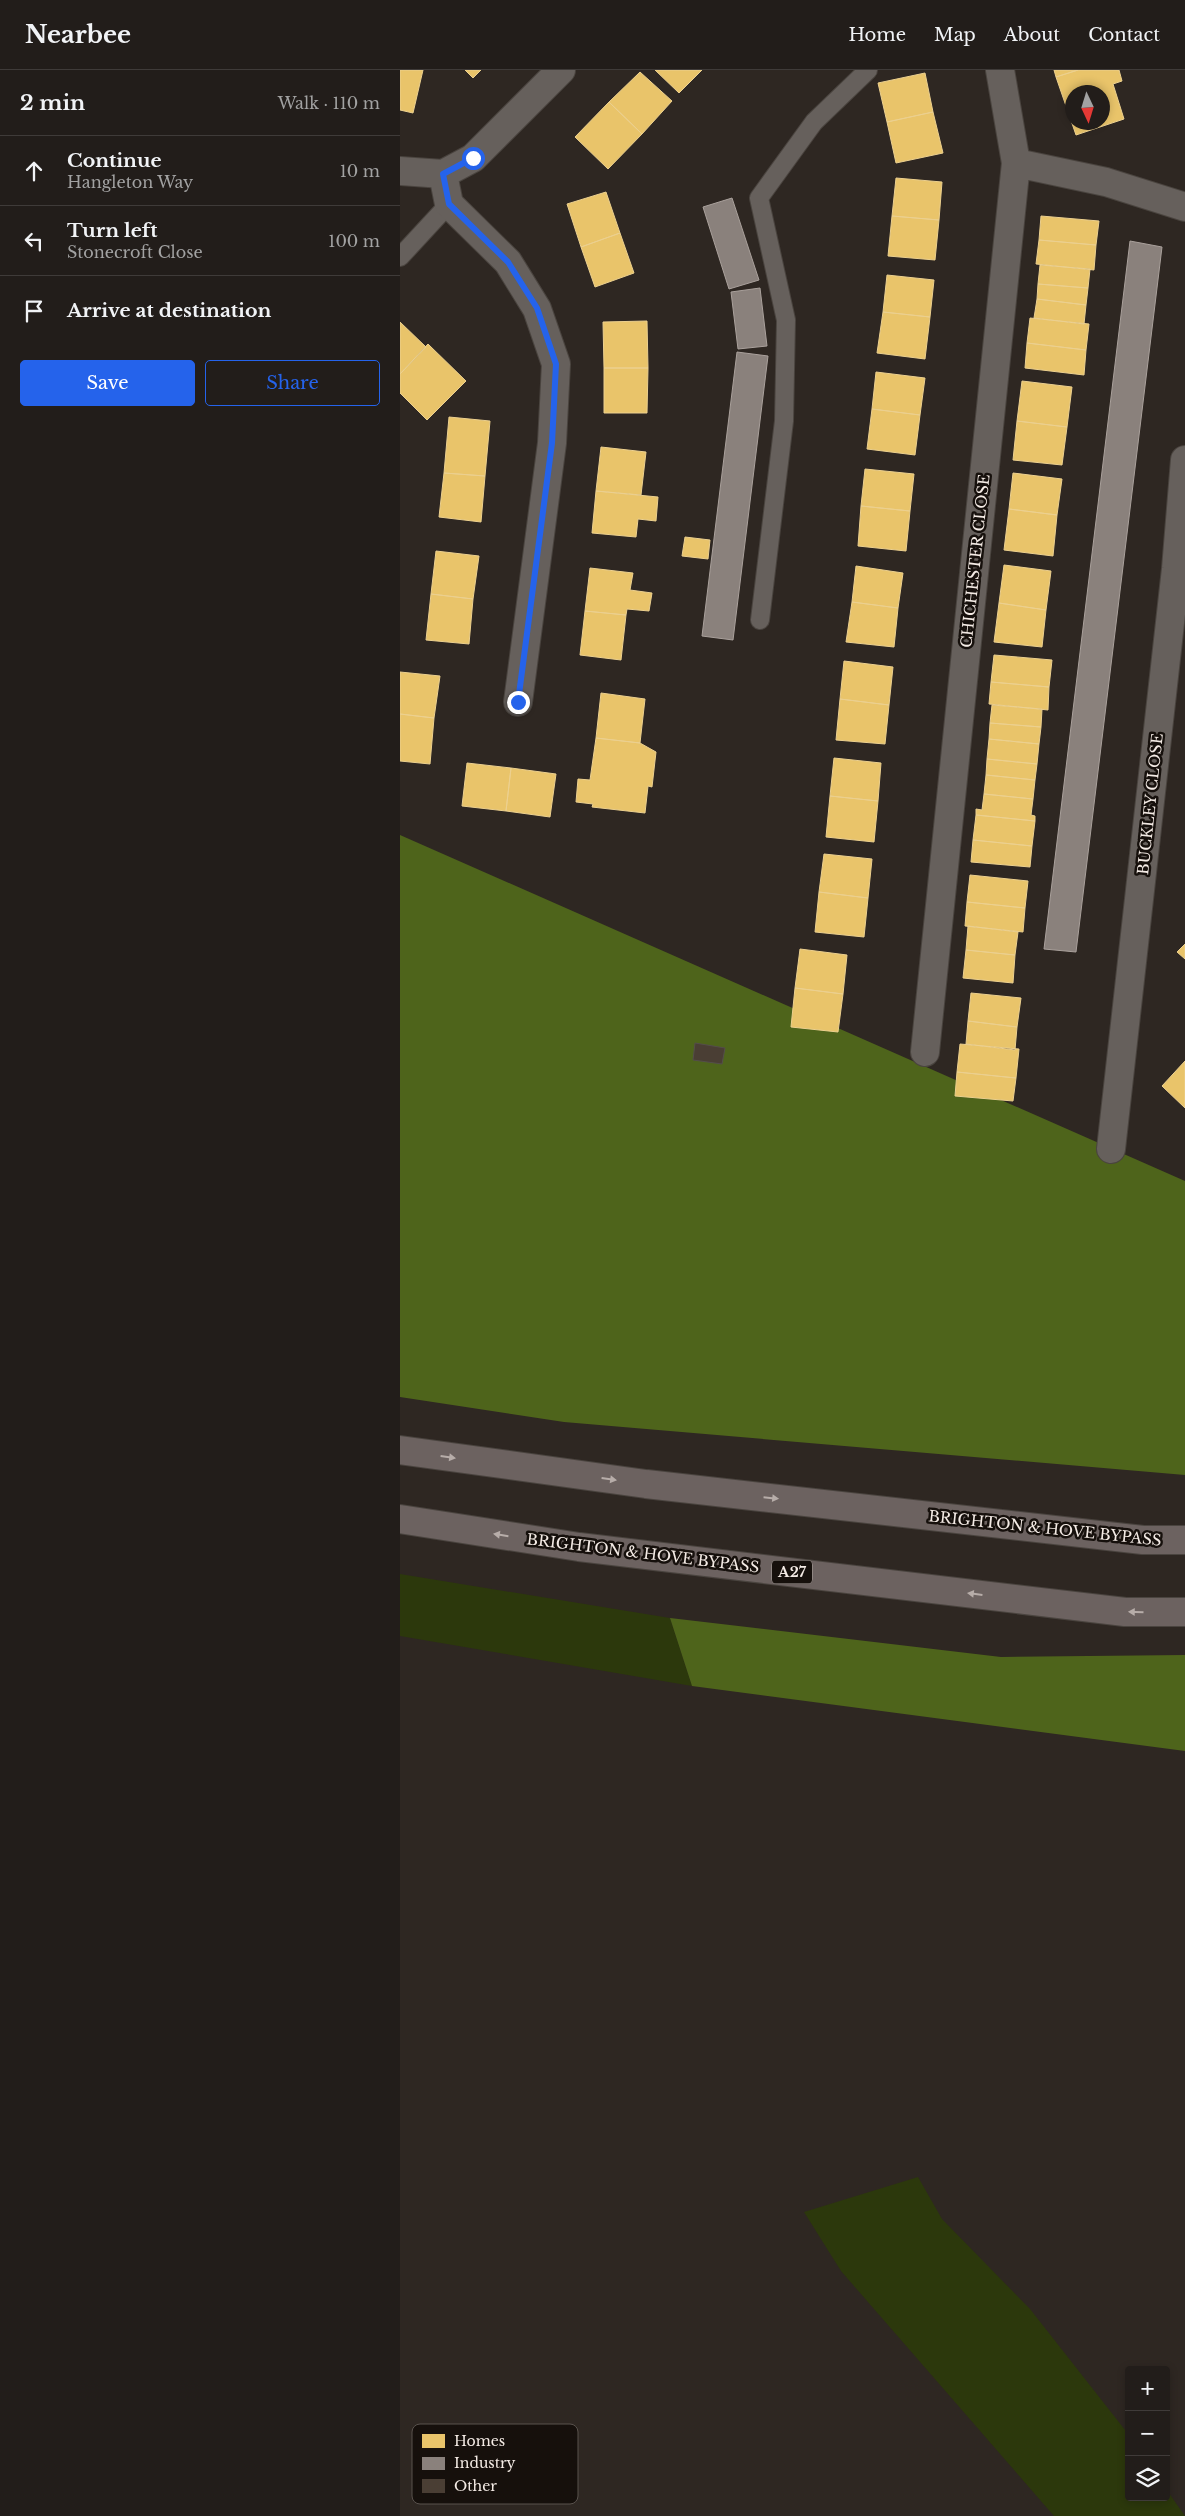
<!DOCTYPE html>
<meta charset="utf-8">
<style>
:root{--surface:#221d1a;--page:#2a2623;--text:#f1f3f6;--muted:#a2a2a2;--line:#3f3b39;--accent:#2563eb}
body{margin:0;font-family:"Libre Baskerville",serif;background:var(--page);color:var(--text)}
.controls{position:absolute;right:15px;bottom:15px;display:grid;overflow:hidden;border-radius:5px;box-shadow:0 2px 8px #0003}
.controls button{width:45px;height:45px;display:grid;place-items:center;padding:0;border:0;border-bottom:1px solid var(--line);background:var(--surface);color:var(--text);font:25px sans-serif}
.compass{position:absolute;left:665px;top:15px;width:45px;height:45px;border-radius:50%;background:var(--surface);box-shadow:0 2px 8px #0003;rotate:176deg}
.stop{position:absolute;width:15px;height:15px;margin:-11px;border:4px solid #2563eb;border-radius:50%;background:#fff}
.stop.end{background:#2563eb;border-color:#fff;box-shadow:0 1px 5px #0008}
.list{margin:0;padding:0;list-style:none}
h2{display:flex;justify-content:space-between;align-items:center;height:65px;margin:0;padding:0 20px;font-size:21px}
h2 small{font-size:16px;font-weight:400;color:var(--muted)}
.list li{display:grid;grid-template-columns:32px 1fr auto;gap:15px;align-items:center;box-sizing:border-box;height:70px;padding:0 20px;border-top:1px solid var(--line)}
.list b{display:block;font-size:19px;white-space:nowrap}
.list p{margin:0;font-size:16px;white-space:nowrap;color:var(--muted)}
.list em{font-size:16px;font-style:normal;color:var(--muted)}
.actions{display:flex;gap:10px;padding:15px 20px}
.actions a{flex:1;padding:11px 0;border:1px solid var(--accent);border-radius:5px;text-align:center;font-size:18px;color:var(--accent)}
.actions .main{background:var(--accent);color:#fff}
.icon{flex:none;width:28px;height:28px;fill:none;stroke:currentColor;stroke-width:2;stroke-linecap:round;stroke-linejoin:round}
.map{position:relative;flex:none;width:785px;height:2446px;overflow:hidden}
header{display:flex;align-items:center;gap:30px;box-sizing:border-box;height:70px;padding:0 25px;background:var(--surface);border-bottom:1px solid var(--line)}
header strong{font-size:24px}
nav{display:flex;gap:28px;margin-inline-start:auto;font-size:18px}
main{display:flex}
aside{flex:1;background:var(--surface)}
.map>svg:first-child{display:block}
</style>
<header>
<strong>Nearbee</strong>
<nav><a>Home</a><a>Map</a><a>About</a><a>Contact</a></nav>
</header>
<main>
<aside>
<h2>2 min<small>Walk · 110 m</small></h2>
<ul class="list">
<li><svg class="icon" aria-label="ahead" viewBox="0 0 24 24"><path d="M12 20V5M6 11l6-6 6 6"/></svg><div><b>Continue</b><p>Hangleton Way</p></div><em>10 m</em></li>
<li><svg class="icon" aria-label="left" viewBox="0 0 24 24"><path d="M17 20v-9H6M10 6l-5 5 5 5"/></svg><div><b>Turn left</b><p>Stonecroft Close</p></div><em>100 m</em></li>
<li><svg class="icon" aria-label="arrive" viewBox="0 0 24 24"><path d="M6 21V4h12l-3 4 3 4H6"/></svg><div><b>Arrive at destination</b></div></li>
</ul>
<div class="actions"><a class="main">Save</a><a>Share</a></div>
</aside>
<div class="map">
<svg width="785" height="2446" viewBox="0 0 785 2446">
<rect width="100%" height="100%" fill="#2e2722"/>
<path fill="#2c380c" d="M0 1504 270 1548 292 1616 0 1566Z
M518 2107 542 2149 630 2239 729 2365V2427H766V2419L785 2446H654L441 2201 404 2142Z"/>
<path fill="#4e641b" d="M0 765 785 1111V1405L164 1352 0 1327Z
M270 1548 601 1587 785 1585V1681L292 1616Z"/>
<path fill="#e9c46a" stroke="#ecd08f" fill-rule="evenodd" d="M0 0H23L13 43 0 40Z
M65 0H81L73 8Z
M255 0H302L279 23Z
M654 0H678L656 7Z
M678 0H719L722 11 713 14 724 49 676 65 656 7ZM672 22H702V52H672Z
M240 2 272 31 242 64 209 32Z
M525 3 533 42 487 52 478 13Z
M209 32 242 64 208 99 175 67Z
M533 42 543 83 496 93 487 52Z
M496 108 542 112 539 150 492 146Z
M206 122 220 163 181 177 167 134Z
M492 146 539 150 535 190 488 186Z
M641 146 699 151 696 175 639 170Z
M220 163 234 203 195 217 181 177Z
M639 170 696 175 694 200 636 194Z
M640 195 690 199 688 218 638 214Z
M487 205 534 210 530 247 483 242Z
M638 214 688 218 686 235 637 229Z
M637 229 686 235 684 254 634 248Z
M483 242 530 247 525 289 477 283Z
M630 248 689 254 686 280 627 273Z
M247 251 248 298H204L203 252Z
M0 252 26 277 0 304Z
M627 273 686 280 684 305 625 298Z
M28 274 66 311 27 350 0 323V304Z
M204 298H248L247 343H204Z
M476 302 525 308 520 345 472 339Z
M622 311 672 317 667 357 617 351Z
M472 339 520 345 515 385 467 379Z
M49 347 90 351 85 406 44 403Z
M617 351 667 357 662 395 613 390Z
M201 377 246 382 241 425 196 421Z
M465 399 514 404 510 441 461 436Z
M44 403 85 406 81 452 39 447Z
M613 403 662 409 657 445 609 439Z
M196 421 258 427 256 451 238 449 236 467 192 463Z
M461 436 510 441 506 481 458 476Z
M609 439 657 445 653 486 604 480Z
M285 467 310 470 308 489 282 486Z
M36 481 79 486 73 529 31 524Z
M604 495 651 501 646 540 599 533Z
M456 496 503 503 498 538 452 532Z
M190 498 233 503 230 520 252 523 249 541 227 539 226 545 185 541Z
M31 524 73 529 69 574 26 570Z
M452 532 498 538 494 577 446 572Z
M599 533 646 540 642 577 594 572Z
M185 541 226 545 221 590 180 585Z
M594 585 652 590 649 617 591 612Z
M444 591 493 597 489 635 440 629Z
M0 602 40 606 34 648 0 644Z
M591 612 649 617 648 640 589 634Z
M201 623 245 629 240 673 196 668Z
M440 629 489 635 485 674 436 670Z
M592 635 642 639 641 657 590 653Z
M0 644 34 648 30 694 0 691Z
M590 653 641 657 639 674 589 669Z
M196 668 240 673 256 682 252 717 248 716 245 743 192 737 193 734 176 732 178 709 190 710Z
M589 669 639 674 637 694 587 689Z
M434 688 481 693 478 731 430 726Z
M587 689 637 694 635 710 586 705Z
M67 693 111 698 106 741 62 736Z
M111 698 156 704 150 747 106 741Z
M586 705 635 710 633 729 584 724Z
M584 724 633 729 631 745 635 746V751L576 745V739L582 740Z
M430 726 478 731 474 772 426 767Z
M576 745 635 751 632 776 573 770Z
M573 770 632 776 630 797 571 792Z
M424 784 472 789 468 828 419 822Z
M570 805 628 811 625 838 567 832Z
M419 822 468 828 464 867 415 862Z
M567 832 625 838 623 862 565 856Z
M568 856 618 862 615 885 566 880Z
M785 874V889L777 882Z
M400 879 447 885 443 924 395 918Z
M566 880 615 885 613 913 563 908Z
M395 918 443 924 438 962 391 957Z
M571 923 621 928 617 957 568 951Z
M568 951 617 957 615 980 566 974Z
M560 974 619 979 616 1008 557 1002Z
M785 991V1038L762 1016Z
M557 1002 616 1008 613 1031 555 1026Z"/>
<path fill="#8a817c" stroke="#aaa19c" d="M332 128 359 210 329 219 303 137Z
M730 171 762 177 676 882 644 879Z
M360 218 367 276 338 279 331 222Z
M337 282 368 286 333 570 302 566Z"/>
<path fill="#4a3e34" stroke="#544e4a" d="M295 973 325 978 322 994 293 990Z"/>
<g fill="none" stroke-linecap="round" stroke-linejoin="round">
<defs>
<path id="service" d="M0 187 49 134
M360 550 384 351 386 250 359 128 414 52 468 0"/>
<path id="minor" d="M616 93 706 112 785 137
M0 101 43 104 73 88 161 0
M43 104 49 134 108 192 137 239 156 294 152 373 118 632
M525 982 616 93 600 0
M711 1079 776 499 785 390"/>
<path id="trunk" d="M0 1380 246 1414 743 1470H785
M0 1449 179 1477 725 1542H785"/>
</defs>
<use href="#service" stroke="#4a443f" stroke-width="20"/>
<use href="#minor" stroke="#4a443f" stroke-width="30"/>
<use href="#trunk" stroke="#4a443f" stroke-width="30"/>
<use href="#service" stroke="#66605c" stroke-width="18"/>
<use href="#minor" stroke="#66605c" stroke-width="28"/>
<use href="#trunk" stroke="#6c6260" stroke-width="28"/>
</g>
<defs><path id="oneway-solid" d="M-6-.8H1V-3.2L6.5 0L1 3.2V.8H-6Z" transform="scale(1.25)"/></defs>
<g fill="#b7ada9">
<use href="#oneway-solid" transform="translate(48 1387) rotate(8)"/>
<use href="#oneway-solid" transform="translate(209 1409) rotate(8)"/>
<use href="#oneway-solid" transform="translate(371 1428) rotate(6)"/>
<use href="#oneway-solid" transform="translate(101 1465) rotate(-171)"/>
<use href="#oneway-solid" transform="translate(575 1524) rotate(-173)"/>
<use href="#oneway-solid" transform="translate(736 1542) rotate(-179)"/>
</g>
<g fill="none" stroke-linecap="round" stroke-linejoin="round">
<path stroke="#2563eb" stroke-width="6" d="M73 88 43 104 49 134 108 192 137 238 156 294 152 373 118 632"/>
</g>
<g text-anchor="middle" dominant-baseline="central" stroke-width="5" stroke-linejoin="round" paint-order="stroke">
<rect fill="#16100c" stroke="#b1a9a4" stroke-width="1" x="372" y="1490.5" width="40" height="23" rx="4"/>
<g font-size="14" font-weight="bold" fill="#f4ebe5">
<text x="392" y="1502">A27</text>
</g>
<g font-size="15" fill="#f4ebe5" stroke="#16100c">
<text transform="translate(575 491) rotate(-84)">CHICHESTER CLOSE</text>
<text transform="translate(750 734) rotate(-84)">BUCKLEY CLOSE</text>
<text transform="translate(645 1458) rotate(6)">BRIGHTON &amp; HOVE BYPASS</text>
<text transform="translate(243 1483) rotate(7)">BRIGHTON &amp; HOVE BYPASS</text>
</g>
</g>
<rect x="12" y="2354" width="166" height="80" rx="8" fill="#16100c" stroke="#59524d" stroke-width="1"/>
<rect x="22" y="2364" width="23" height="14" fill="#e9c46a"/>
<rect x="22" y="2387" width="23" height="13" fill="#8a817c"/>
<rect x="22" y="2409" width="23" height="14" fill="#4a3e34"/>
<g font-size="14" fill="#f4ebe5">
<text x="54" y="2376">Homes</text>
<text x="54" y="2398">Industry</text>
<text x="54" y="2421">Other</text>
</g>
</svg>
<div class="controls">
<button>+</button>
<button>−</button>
<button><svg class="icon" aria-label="layers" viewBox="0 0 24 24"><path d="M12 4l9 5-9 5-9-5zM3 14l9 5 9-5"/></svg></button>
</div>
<svg class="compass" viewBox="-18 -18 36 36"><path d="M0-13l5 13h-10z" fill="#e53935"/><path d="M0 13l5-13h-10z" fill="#a2a2a2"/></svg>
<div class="stop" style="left:73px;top:88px"></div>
<div class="stop end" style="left:118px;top:632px"></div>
</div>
</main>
